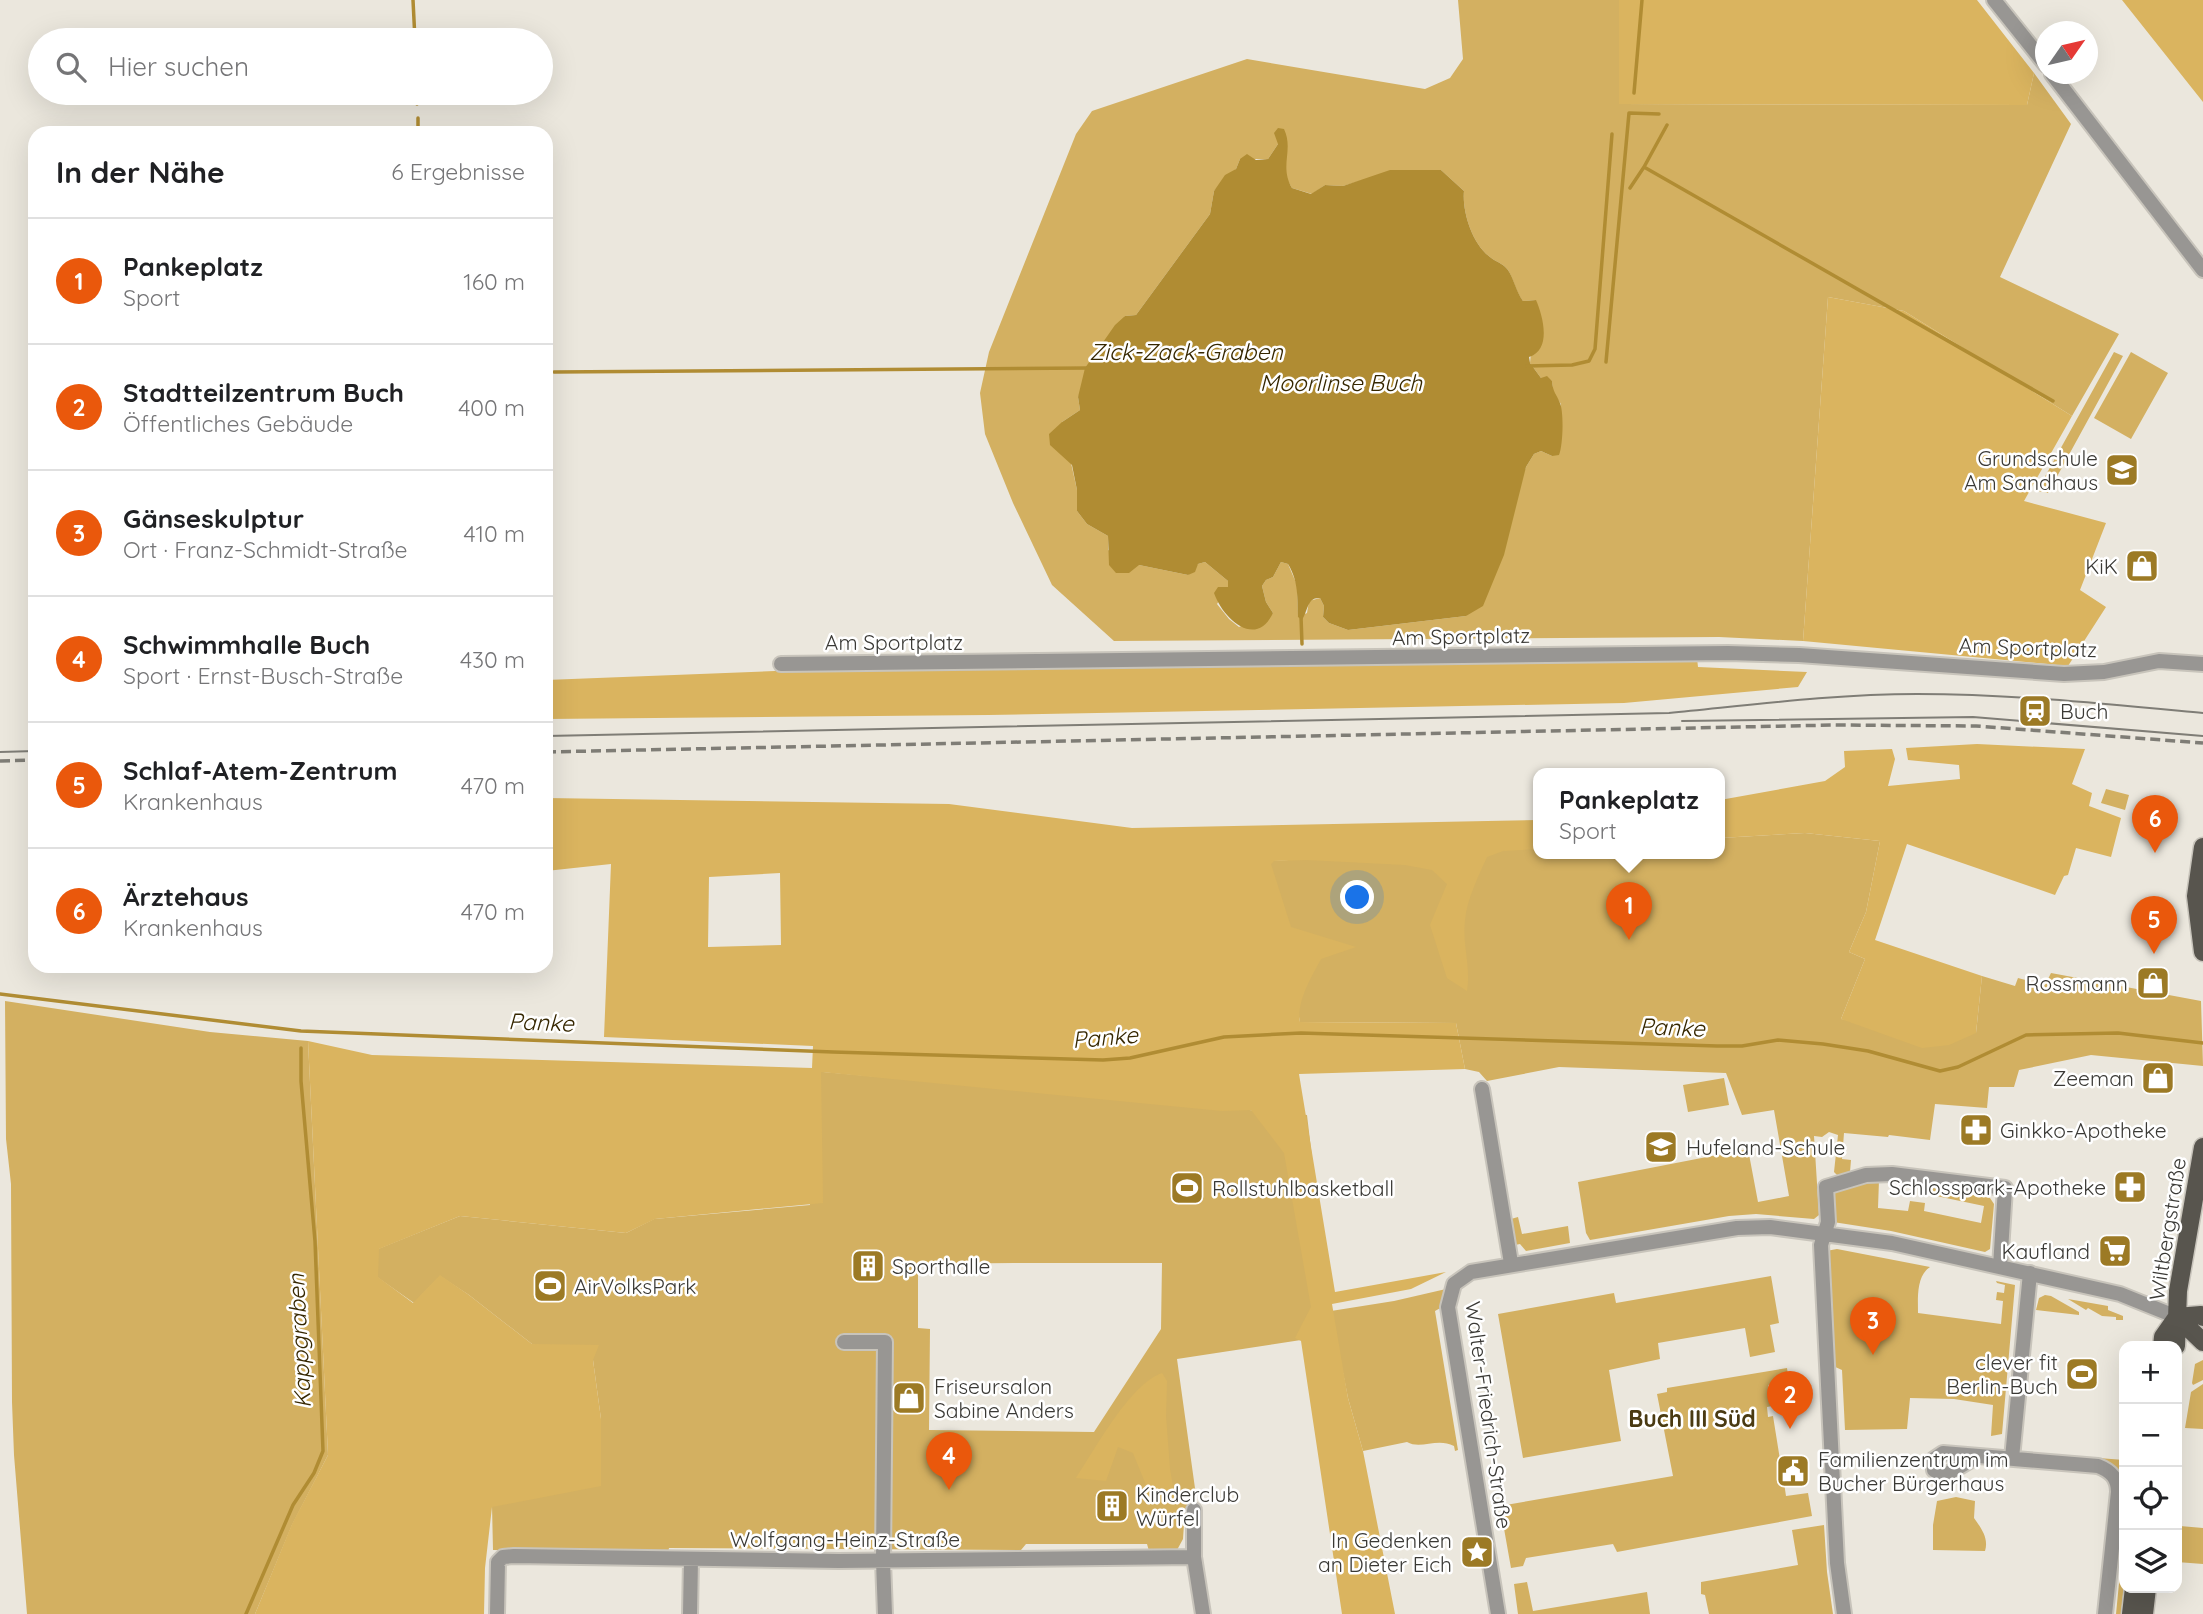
<!DOCTYPE html>
<html lang="de">
<meta charset="utf-8">
<style>
:root{--surface:#fff;--page:#f6f6f6;--text:#202124;--muted:#757577;--line:#e0e0e0;--accent:#ea580c}
body{margin:0;font-family:Quicksand,sans-serif;background:var(--page);color:var(--text)}
.controls{position:absolute;right:21px;bottom:21px;display:grid;overflow:hidden;border-radius:14px;box-shadow:0 7px 28px #0002}
.controls button{width:63px;height:63px;display:grid;place-items:center;padding:0;border:0;border-bottom:2px solid var(--line);background:var(--surface);color:var(--text);font:35px sans-serif}
.compass{position:absolute;left:2035px;top:21px;width:63px;height:63px;border-radius:50%;background:var(--surface);box-shadow:0 7px 28px #0002;rotate:56deg}
.you{position:absolute;left:1358px;top:898px;width:24px;height:24px;margin:-18px;border:5px solid #fff;border-radius:50%;background:#1a73e8;box-shadow:0 0 0 10px #1a73e833}
.badge{display:grid;place-items:center;width:46px;height:46px;border-radius:50%;background:var(--accent);color:#fff;font-size:23px;font-weight:700}
.pin{position:absolute;translate:-50% -58px;filter:drop-shadow(0 2px 4px #0008)}
.pin::after{content:'';position:absolute;top:37px;width:24px;height:21px;background:inherit;clip-path:polygon(0 0,100% 0,50% 100%)}
.popup{position:absolute;left:1533px;top:768px;width:192px;height:91px;box-sizing:border-box;display:grid;place-content:center;border-radius:14px;background:var(--surface);filter:drop-shadow(0 2px 5px #0005);font-size:23px;white-space:nowrap;color:var(--muted)}
.popup b{font-size:26px;color:var(--text)}
.popup::after{content:'';position:absolute;left:50%;top:100%;margin-left:-14px;border:14px solid transparent;border-top-color:var(--surface)}
.list{margin:0;padding:0;list-style:none}
h2{display:flex;justify-content:space-between;align-items:center;height:91px;margin:0;padding:0 28px;font-size:30px}
h2 small{font-size:23px;font-weight:400;color:var(--muted)}
.list li{display:grid;grid-template-columns:46px 1fr auto;gap:21px;align-items:center;box-sizing:border-box;height:126px;padding:0 28px;border-top:2px solid var(--line)}
.list b{display:block;font-size:26px;white-space:nowrap}
.list p{margin:0;font-size:23px;white-space:nowrap;color:var(--muted)}
.list em{font-size:23px;font-style:normal;color:var(--muted)}
.icon{flex:none;width:38px;height:38px;fill:none;stroke:currentColor;stroke-width:2;stroke-linecap:round;stroke-linejoin:round}
.map{position:relative;flex:none;width:2203px;height:1614px;overflow:hidden}
.search{position:absolute;background:var(--surface);box-shadow:0 7px 28px #0002;left:28px;top:28px;width:525px;height:77px;display:flex;align-items:center;gap:18px;box-sizing:border-box;padding:0 24px;border-radius:38px;color:var(--muted);font-size:26px}
.panel{position:absolute;background:var(--surface);box-shadow:0 7px 28px #0002;left:28px;top:126px;width:525px;height:847px;border-radius:21px}
.map>svg:first-child{display:block}
</style>
<div class="map">
<svg width="2203" height="1614" viewBox="0 0 2203 1614">
<rect width="100%" height="100%" fill="#ebe7dd"/>
<path fill="#d3b061" fill-rule="evenodd" d="M1458 0H1619L1620 104 2027 105 2034 73 2071 124 2000 277 2119 334 2072 416 1904 311 1828 297 1803 641 1719 637 1114 641 1052 585 1013 503 985 434 980 393 989 352 1076 134 1092 111 1247 59 1425 89 1450 78 1463 59ZM1278 144 1286 158V178L1292 188 1312 194 1325 185 1343 186 1363 180 1441 170 1464 191C1462 211 1472 244 1490 257 1496 262 1503 263 1508 270 1514 280 1516 292 1523 301L1536 300 1530 363 1541 378 1552 381 1553 393 1561 404 1552 456 1541 451 1534 454 1526 467 1466 616 1348 630 1329 623 1323 617 1324 606 1320 598 1309 601 1307 613 1298 617 1297 585 1288 564 1281 562 1273 577 1266 580 1262 586 1266 602 1273 613 1239 627 1229 619 1217 604 1228 587V581L1205 562 1198 564 1188 575 1139 565 1108 550V536L1087 524 1077 511V490L1062 422 1080 410 1078 397 1125 316 1136 315 1210 214 1214 191 1236 169 1240 159H1268Z
M2114 352 2123 356 2048 493 2037 491Z
M2131 352 2168 373 2131 439 2094 418Z
M2106 789 2129 795 2125 810 2101 803Z
M1805 833 1880 841 1866 912 1849 952 1865 959 1841 1019 1976 1033 1982 976 2015 986 2018 978 2045 985 2051 973 2201 1001 2203 1066 2091 1055 2019 1070 2014 1087H1989L1987 1108 1935 1104 1930 1140 1889 1135 1888 1137 1844 1133 1842 1159 1851 1160 1850 1172 1838 1176 1834 1172 1838 1135 1829 1132 1822 1137 1814 1136 1819 1215 1814 1219 1756 1214 1729 1216 1590 1240 1586 1233 1578 1182 1748 1149 1758 1202 1789 1196 1774 1110 1742 1115 1726 1073 1559 1067 1487 1081 1479 1072 1465 1069 1456 1023 1300 1022 1269 861 1538 847V854H1720V838Z
M5 1001 210 1032 308 1041 328 1455 292 1525 255 1614H27L14 1455 12 1402 11 1184 6 1139Z
M812 1071 1307 1115 1328 1293 1301 1340 1177 1359 1199 1517 1184 1524 1183 1539 1177 1550 1149 1551 1147 1544H1026L1021 1550 669 1548 668 1552 493 1550 492 1506 601 1419 593 1360 532 1344 469 1295 440 1276 414 1303 377 1277 378 1249 460 1216 626 1233 654 1219 810 1205ZM1013 1263H1162L1161 1329 1094 1432 929 1430 930 1329 918 1328V1264Z
M1724 1078 1729 1105 1688 1112 1683 1085Z
M1879 1180 1878 1208 1908 1211 1910 1201 1925 1203 1924 1211 1981 1223 1984 1206 1922 1193 1923 1186 1990 1198 1994 1204 1990 1249 1985 1252 1891 1231 1833 1222 1831 1196C1844 1183 1862 1182 1879 1180Z
M1518 1217 1522 1234 1568 1226 1570 1243 1526 1251 1520 1244 1515 1245 1511 1219Z
M1837 1249 1930 1267C1916 1276 1918 1299 1918 1313L2001 1324 2003 1301 1996 1300 1997 1292 2004 1293 2005 1285 1997 1283 1996 1281 2015 1285 2002 1434 1991 1436 1993 1405 1954 1399 1910 1398 1907 1429 1845 1430 1842 1370 1833 1366 1826 1251Z
M1771 1276 1779 1323 1770 1325 1775 1352 1750 1357 1745 1328 1658 1343 1660 1359 1609 1370 1621 1441 1523 1458 1498 1314 1614 1293 1616 1303Z
M1446 1289 1444 1306 1435 1311 1458 1450 1455 1451 1454 1446C1437 1437 1421 1450 1407 1442L1363 1451 1348 1398 1331 1311 1394 1301Z
M2045 1295 2051 1296 2079 1312V1315L2036 1310 2039 1298Z
M2068 1299 2108 1306V1310L2123 1316V1320H2116V1317L2102 1316 2088 1308 2086 1310Z
M2203 1360V1380L2193 1385 2192 1383 2195 1364Z
M1787 1368 1789 1382 1768 1385 1772 1406 1767 1407 1768 1417 1773 1416 1781 1466 1777 1467 1778 1477 1783 1476 1786 1496 1808 1493 1812 1516 1617 1552 1613 1544 1526 1558 1523 1566 1511 1568 1500 1506 1673 1476 1657 1394 1667 1392V1388Z
M2203 1384V1429L2185 1428 2191 1392Z
M2086 1457 2124 1460V1480L2123 1478 2119 1479 2086 1461Z
M1956 1497 1975 1501 1974 1518C1981 1528 1989 1538 1985 1551L1933 1550V1525L1937 1501Z
M1824 1525 1827 1572 1833 1614H1709L1705 1595 1701 1594V1582L1798 1565 1792 1530Z
M2180 1526 2203 1528V1564L2177 1562Z
M2124 1532V1585L2121 1614H2116Z
M1527 1582 1533 1611 1647 1592 1650 1614H1518L1514 1584Z"/>
<path fill="#dab45f" fill-rule="evenodd" d="M1619 0H1977L2034 73 2027 105 1619 104Z
M2122 0H2203V102Z
M1828 297 1904 311 2072 416 2024 501 2106 523 2080 590 2106 607 2068 666 1803 641Z
M1697 658 1698 667 1807 672 1798 687 1624 703 988 715 546 719V680L801 670Z
M1977 744 2085 749 2072 784 2092 793 2089 806 2121 818 2111 857 2076 848 2068 875 2064 876 2055 895 1907 844 1875 940 1982 976 1976 1033 1949 1045 1922 1048 1841 1019 1865 959 1849 952 1866 912 1880 841 1805 833 1720 838V800L1825 781 1845 767 1844 751 1892 749 1895 759 1888 786 1960 779 1959 765 1908 760 1906 748Z
M546 798 949 804 1132 828 1538 820V849L1503 851 1487 857C1478 877 1467 899 1465 920 1462 946 1471 965 1467 991L1447 978 1430 925 1447 884 1432 870 1405 865 1307 860 1274 861 1271 864 1291 927 1356 947 1321 959C1312 976 1296 1002 1300 1022L1456 1023 1465 1069 1299 1074 1335 1292 1446 1272 1411 1289 1332 1304 1348 1398 1363 1451 1395 1614H1342L1301 1341 1295 1338 1311 1307 1284 1153 1251 1110 1222 1111 821 1072 823 1203 655 1219 626 1233 460 1216 379 1249 378 1277 413 1303 440 1275 469 1295 532 1344 599 1345 593 1360 601 1419V1486L492 1507 485 1568 484 1614H255L292 1524 328 1455 308 1041 372 1055 812 1068 813 1046 604 1037 611 864 546 871ZM780 873 781 945 708 947 709 877Z
M1162 1373 1167 1381 1166 1416 1170 1469 1174 1492 1151 1497 1133 1453 1118 1447 1106 1481 1076 1478C1096 1448 1130 1384 1162 1373Z"/>
<path fill="#b08c33" d="M1278 128 1284 129C1294 150 1279 166 1292 188L1311 194 1325 185 1343 186 1390 170H1441L1464 191C1462 211 1472 244 1490 257 1496 262 1503 263 1508 270 1514 279 1516 291 1523 301L1536 300C1543 316 1552 350 1529 357L1530 363 1541 378 1547 376 1552 381C1553 393 1556 393 1560 403 1564 413 1563 445 1559 455L1552 456 1541 451 1534 454 1526 467 1504 555 1483 606 1466 616 1348 630 1329 623 1323 617 1324 606 1320 598C1307 597 1308 611 1302 620L1298 617C1297 598 1299 582 1288 564L1281 562 1273 577 1266 580 1262 586 1266 602 1273 613C1256 649 1223 619 1214 593L1218 587H1228V581L1205 562 1198 564 1195 572 1188 575 1139 565 1129 573H1116L1109 565 1108 536 1087 524 1077 511V490L1072 465 1050 445 1049 434 1062 422 1080 410 1078 397 1085 368 1115 325 1125 316 1136 315 1210 214 1214 191 1225 175 1236 169 1240 159 1247 154 1256 160 1268 159 1278 144 1274 133Z"/>
<g fill="none" stroke-linecap="round" stroke-linejoin="round">
<path stroke="#b08c33" stroke-width="3.5" d="M413 0 415 40
M417 93V104
M1634 93 1642 0
M418 118V133
M1667 125 1644 167 2053 401
M1630 188 1644 167
M1606 362 1629 113 1659 114
M1527 366 1572 365 1589 361 1595 349 1612 134
M554 372 1089 368
M1301 617 1302 644
M0 994 301 1031 833 1052 1103 1060 1130 1058 1224 1037 1301 1033 1717 1046H1742L1778 1040 1823 1044 1868 1051 1940 1071 1958 1067 2026 1035 2118 1033 2203 1043
M246 1614 293 1505 314 1473 323 1451 315 1241 301 1081V1048"/>
<defs>
<path id="minor" d="M1994 0 2046 65
M2052 74 2203 270
M781 664 1728 653 1799 655 2064 674 2104 672 2159 661 2203 664
M1482 1089 1511 1263
M844 1342H885L883 1561 885 1614
M1976 1457 1944 1476 1934 1470V1459L1943 1453 2098 1466C2111 1471 2118 1478 2118 1492L2105 1614
M2012 1458 2030 1273
M1194 1510V1557L1203 1614
M497 1614 498 1562 503 1557 514 1556 838 1561 1194 1557
M690 1614 691 1559
M1498 1614 1448 1307 1454 1284 1471 1272 1737 1228 1770 1227 1892 1243 2120 1294 2177 1317
M1844 1614 1837 1563 1821 1245 1828 1222 1826 1187 1866 1175 1892 1174 2005 1188 2000 1267"/>
<path id="major" d="M2203 847 2196 896 2203 952
M2177 1317 2203 1342
M2177 1317 2201 1315 2203 1317
M2162 1346 2163 1337 2177 1317
M2176 1346 2178 1291 2203 1147
M2131 1614 2134 1588
M2144 1614 2147 1588"/>
</defs>
<use href="#minor" stroke="#c8c4bb" stroke-width="18"/>
<use href="#major" stroke="#c8c4bb" stroke-width="21"/>
<use href="#minor" stroke="#989693" stroke-width="14"/>
<use href="#major" stroke="#58554e" stroke-width="18"/>
<path stroke="#7f7d76" stroke-width="2" d="M1682 721 1973 717 2203 736
M546 736 1669 713C1751 705 1834 694 1917 694 2012 694 2108 704 2203 713
M0 752 35 751"/>
<path stroke="#7f7d76" stroke-width="3.5" stroke-dasharray="10 5" stroke-linecap="butt" d="M546 752 1835 725 1976 726 2203 743
M0 761 35 760"/>
</g>
<defs>
<symbol id="school-square" viewBox="-11 -11 22 22"><rect x="-9" y="-9" width="18" height="18" rx="4" fill="#9c7a25" stroke="#fff"/><path d="M0-5L7-2L0 1L-7-2ZM-4 1L0 2.5L4 1V4Q0 6-4 4Z" fill="#fff"/></symbol>
<symbol id="shop-square" viewBox="-11 -11 22 22"><rect x="-9" y="-9" width="18" height="18" rx="4" fill="#9c7a25" stroke="#fff"/><path d="M-5-2.5h2.3a2.7 3.5 0 0 1 5.4 0H5L5.5 6h-11ZM-1.5-2.5h3a1.5 2.3 0 0 0-3 0Z" fill="#fff"/></symbol>
<symbol id="station-square" viewBox="-11 -11 22 22"><rect x="-9" y="-9" width="18" height="18" rx="4" fill="#9c7a25" stroke="#fff"/><path d="M-3-6H3Q5-6 5-4V2Q5 4 3 4L4.5 6H3L1.5 4h-3L-3 6H-4.5L-3 4Q-5 4-5 2V-4Q-5-6-3-6ZM-3.5-4v3h7v-3ZM-3.5 1v1.5H-2V1ZM2 1v1.5H3.5V1Z" fill="#fff"/></symbol>
<symbol id="pharmacy-square" viewBox="-11 -11 22 22"><rect x="-9" y="-9" width="18" height="18" rx="4" fill="#9c7a25" stroke="#fff"/><path d="M-2-6h4v4h4v4h-4v4h-4v-4h-4v-4h4Z" fill="#fff"/></symbol>
<symbol id="stadium-square" viewBox="-11 -11 22 22"><rect x="-9" y="-9" width="18" height="18" rx="4" fill="#9c7a25" stroke="#fff"/><path d="M0-5a6.5 5 0 1 0 0 10a6.5 5 0 1 0 0-10ZM-3.5-1.8h7v3.6h-7Z" fill="#fff"/></symbol>
<symbol id="supermarket-square" viewBox="-11 -11 22 22"><rect x="-9" y="-9" width="18" height="18" rx="4" fill="#9c7a25" stroke="#fff"/><path d="M-6-5.5h2.5l.6 2H6L4.5 2H-2.5L-4.4-4H-6ZM-1.5 3.2a1.3 1.3 0 1 0 .1 0ZM3 3.2a1.3 1.3 0 1 0 .1 0Z" fill="#fff"/></symbol>
<symbol id="building-square" viewBox="-11 -11 22 22"><rect x="-9" y="-9" width="18" height="18" rx="4" fill="#9c7a25" stroke="#fff"/><path d="M-4-6H4V6H1V3H-1V6H-4ZM-2.5-4.3h1.7v1.8h-1.7ZM.8-4.3h1.7v1.8H.8ZM-2.5-1h1.7V.8h-1.7ZM.8-1h1.7V.8H.8Z" fill="#fff"/></symbol>
<symbol id="civic-square" viewBox="-11 -11 22 22"><rect x="-9" y="-9" width="18" height="18" rx="4" fill="#9c7a25" stroke="#fff"/><path d="M-.6-6.5H3V-4.5H.6V-3L4-1V1h2V6H-6V1h2V-1L-.6-3ZM-1.2 2.5V6h2.4V2.5Z" fill="#fff"/></symbol>
<symbol id="sight-square" viewBox="-11 -11 22 22"><rect x="-9" y="-9" width="18" height="18" rx="4" fill="#9c7a25" stroke="#fff"/><path d="M0-6L1.8-2.2L6-1.7L2.9 1.2L3.7 5.4L0 3.3L-3.7 5.4L-2.9 1.2L-6-1.7L-1.8-2.2Z" fill="#fff"/></symbol>
</defs>
<g fill-rule="evenodd">
<use href="#school-square" x="2103" y="451" width="38" height="38"/>
<use href="#shop-square" x="2123" y="547" width="38" height="38"/>
<use href="#station-square" x="2016" y="692" width="38" height="38"/>
<use href="#shop-square" x="2134" y="964" width="38" height="38"/>
<use href="#shop-square" x="2139" y="1059" width="38" height="38"/>
<use href="#pharmacy-square" x="1957" y="1111" width="38" height="38"/>
<use href="#school-square" x="1642" y="1128" width="38" height="38"/>
<use href="#pharmacy-square" x="2111" y="1168" width="38" height="38"/>
<use href="#stadium-square" x="1168" y="1169" width="38" height="38"/>
<use href="#supermarket-square" x="2096" y="1232" width="38" height="38"/>
<use href="#building-square" x="849" y="1247" width="38" height="38"/>
<use href="#stadium-square" x="531" y="1267" width="38" height="38"/>
<use href="#stadium-square" x="2063" y="1355" width="38" height="38"/>
<use href="#shop-square" x="890" y="1379" width="38" height="38"/>
<use href="#civic-square" x="1774" y="1452" width="38" height="38"/>
<use href="#building-square" x="1093" y="1487" width="38" height="38"/>
<use href="#sight-square" x="1458" y="1533" width="38" height="38"/>
</g>
<g text-anchor="middle" dominant-baseline="central" stroke-width="5" stroke-linejoin="round" paint-order="stroke">
<g font-size="21" fill="#3a3935" stroke="#fff" text-anchor="start">
<text x="2098" y="458" text-anchor="end">Grundschule<tspan x="2098" dy="24">Am Sandhaus</tspan></text>
<text x="2118" y="566" text-anchor="end">KiK</text>
<text x="2060" y="711">Buch</text>
<text x="2128" y="983" text-anchor="end">Rossmann</text>
<text x="2134" y="1078" text-anchor="end">Zeeman</text>
<text x="2000" y="1130">Ginkko-Apotheke</text>
<text x="1686" y="1147">Hufeland-Schule</text>
<text x="2106" y="1187" text-anchor="end">Schlosspark-Apotheke</text>
<text x="1212" y="1188">Rollstuhlbasketball</text>
<text x="2090" y="1251" text-anchor="end">Kaufland</text>
<text x="892" y="1266">Sporthalle</text>
<text x="574" y="1286">AirVolksPark</text>
<text x="2058" y="1362" text-anchor="end">clever fit<tspan x="2058" dy="24">Berlin-Buch</tspan></text>
<text x="934" y="1386">Friseursalon<tspan x="934" dy="24">Sabine Anders</tspan></text>
<text x="1818" y="1459">Familienzentrum im<tspan x="1818" dy="24">Bucher Bürgerhaus</tspan></text>
<text x="1136" y="1494">Kinderclub<tspan x="1136" dy="24">Würfel</tspan></text>
<text x="1452" y="1540" text-anchor="end">In Gedenken<tspan x="1452" dy="24">an Dieter Eich</tspan></text>
</g>
<g font-size="21" fill="#3a3935" stroke="#fff">
<text transform="translate(1461 636) rotate(-1)">Am Sportplatz</text>
<text x="894" y="642">Am Sportplatz</text>
<text transform="translate(2028 647) rotate(2)">Am Sportplatz</text>
<text transform="translate(2167 1229) rotate(-81)">Wiltbergstraße</text>
<text transform="translate(1489 1415) rotate(82)">Walter-Friedrich-Straße</text>
<text x="845" y="1539">Wolfgang-Heinz-Straße</text>
</g>
<g font-size="23" font-style="italic" fill="#362700" stroke="#fff">
<text x="1186" y="351">Zick-Zack-Graben</text>
<text x="1341" y="382">Moorlinse Buch</text>
<text transform="translate(541 1022) rotate(2)">Panke</text>
<text transform="translate(1672 1027) rotate(2)">Panke</text>
<text transform="translate(1105 1037) rotate(-5)">Panke</text>
<text transform="translate(299 1341) rotate(-93)">Kappgraben</text>
</g>
<g font-size="23" font-weight="bold" fill="#4a3a12" stroke="#fff">
<text x="1692" y="1418">Buch III Süd</text>
</g>
</g>
</svg>
<div class="controls">
<button>+</button>
<button>−</button>
<button><svg class="icon" aria-label="locate" viewBox="0 0 24 24"><circle cx="12" cy="12" r="6"/><path d="M12 2v4M12 18v4M2 12h4M18 12h4"/></svg></button>
<button><svg class="icon" aria-label="layers" viewBox="0 0 24 24"><path d="M12 4l9 5-9 5-9-5zM3 14l9 5 9-5"/></svg></button>
</div>
<svg class="compass" viewBox="-18 -18 36 36"><path d="M0-13l5 13h-10z" fill="#e53935"/><path d="M0 13l5-13h-10z" fill="#757577"/></svg>
<div class="you"></div>
<div class="pin badge" style="left:1629px;top:940px">1</div>
<div class="popup"><b>Pankeplatz</b>Sport</div>
<div class="pin badge" style="left:1790px;top:1429px">2</div>
<div class="pin badge" style="left:1873px;top:1355px">3</div>
<div class="pin badge" style="left:949px;top:1490px">4</div>
<div class="pin badge" style="left:2154px;top:954px">5</div>
<div class="pin badge" style="left:2155px;top:853px">6</div>
<div class="search"><svg class="icon" aria-label="search" viewBox="0 0 24 24"><circle cx="10" cy="10" r="6"/><path d="M15 15l6 6"/></svg>Hier suchen</div>
<section class="panel">
<h2>In der Nähe<small>6 Ergebnisse</small></h2>
<ul class="list">
<li><span class="badge">1</span><div><b>Pankeplatz</b><p>Sport</p></div><em>160 m</em></li>
<li><span class="badge">2</span><div><b>Stadtteilzentrum Buch</b><p>Öffentliches Gebäude</p></div><em>400 m</em></li>
<li><span class="badge">3</span><div><b>Gänseskulptur</b><p>Ort · Franz-Schmidt-Straße</p></div><em>410 m</em></li>
<li><span class="badge">4</span><div><b>Schwimmhalle Buch</b><p>Sport · Ernst-Busch-Straße</p></div><em>430 m</em></li>
<li><span class="badge">5</span><div><b>Schlaf-Atem-Zentrum</b><p>Krankenhaus</p></div><em>470 m</em></li>
<li><span class="badge">6</span><div><b>Ärztehaus</b><p>Krankenhaus</p></div><em>470 m</em></li>
</ul>
</section>
</div>
